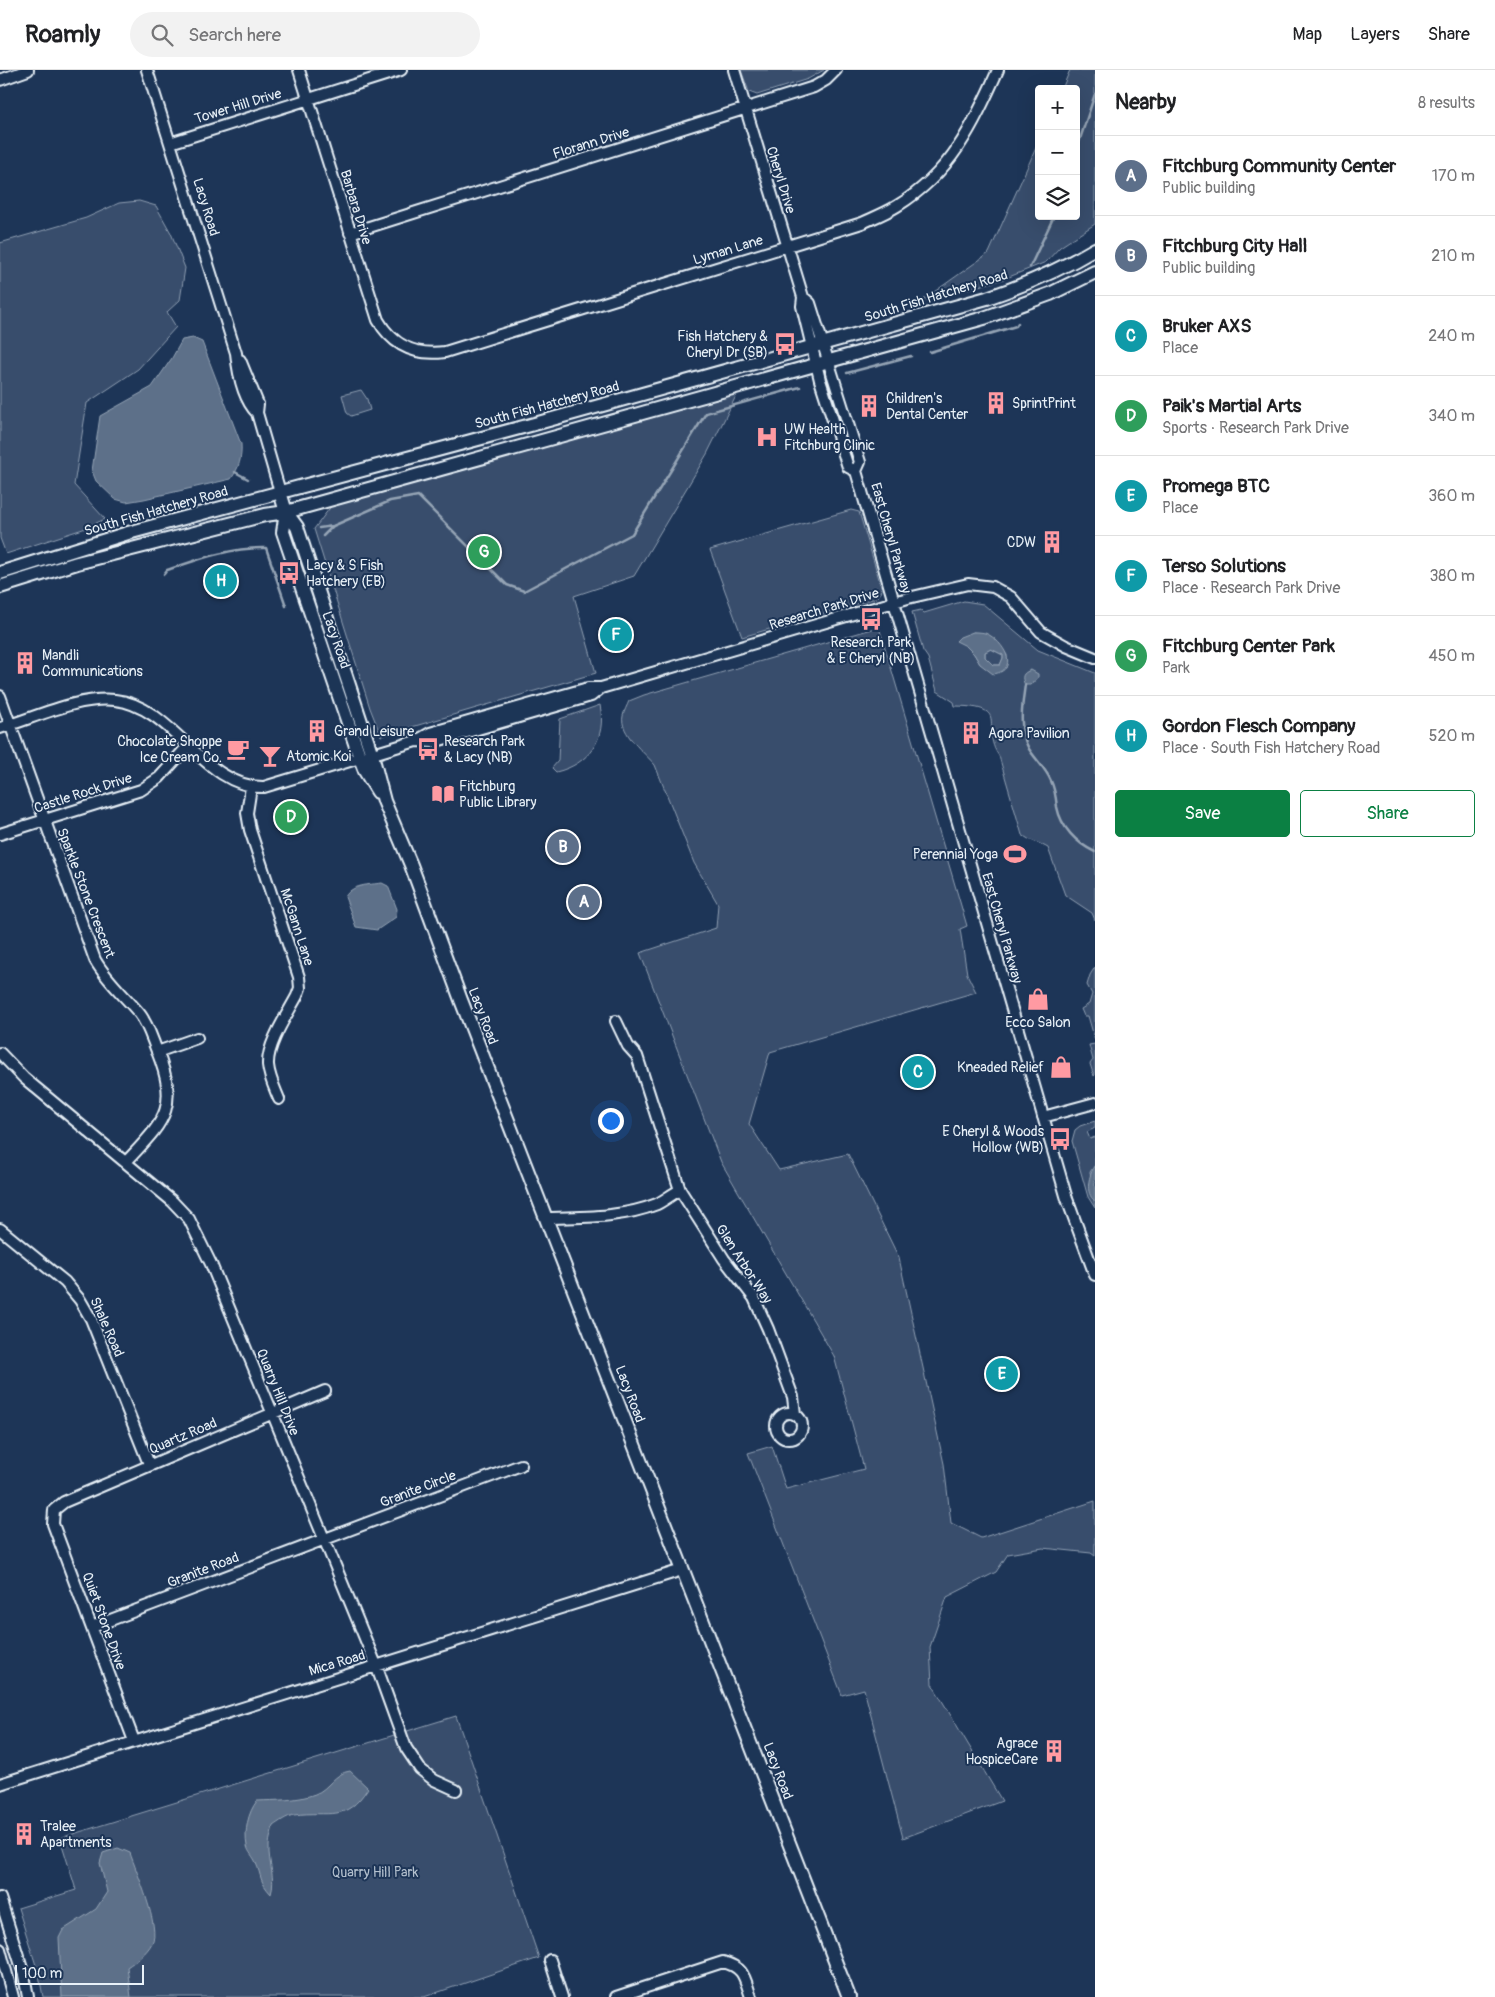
<!DOCTYPE html>
<meta charset="utf-8">
<style>
:root{--surface:#fff;--page:#f2f2f2;--text:#202124;--muted:#757577;--line:#e0e0e0;--accent:#0b8043}
body{margin:0;font-family:Pangolin,sans-serif;background:var(--page);color:var(--text)}
.controls{position:absolute;right:15px;top:15px;display:grid;overflow:hidden;border-radius:5px;box-shadow:0 5px 20px #0002}
.controls button{width:45px;height:45px;display:grid;place-items:center;padding:0;border:0;border-bottom:1px solid var(--line);background:var(--surface);color:var(--text);font:25px sans-serif}
.scale{position:absolute;left:15px;bottom:12px;width:129px;box-sizing:border-box;padding-left:5px;border:2px solid #e8f1f8;border-top:0;font-size:14px;line-height:18px;white-space:nowrap;color:#e8f1f8;-webkit-text-stroke:4px #1d3557;paint-order:stroke}
.you{position:absolute;left:610px;top:1050px;width:18px;height:18px;margin:-12px;border:4px solid #fff;border-radius:50%;background:#1a73e8;box-shadow:0 0 0 8px #1a73e833}
.badge{display:grid;place-items:center;width:32px;height:32px;border-radius:50%;background:var(--accent);color:#fff;font-size:16px;font-weight:700}
.pin{position:absolute;translate:-50% -50%;border:2px solid #fff;box-shadow:0 1px 5px #0006}
.list{margin:0;padding:0;list-style:none}
h2{display:flex;justify-content:space-between;align-items:center;height:65px;margin:0;padding:0 20px;font-size:21px}
h2 small{font-size:16px;font-weight:400;color:var(--muted)}
.list li{display:grid;grid-template-columns:32px 1fr auto;gap:15px;align-items:center;box-sizing:border-box;height:80px;padding:0 20px;border-top:1px solid var(--line)}
.list b{display:block;font-size:19px;white-space:nowrap}
.list p{margin:0;font-size:16px;white-space:nowrap;color:var(--muted)}
.list em{font-size:16px;font-style:normal;color:var(--muted)}
.actions{display:flex;gap:10px;padding:15px 20px}
.actions a{flex:1;padding:11px 0;border:1px solid var(--accent);border-radius:5px;text-align:center;font-size:18px;color:var(--accent)}
.actions .main{background:var(--accent);color:#fff}
.icon{flex:none;width:28px;height:28px;fill:none;stroke:currentColor;stroke-width:2;stroke-linecap:round;stroke-linejoin:round}
.map{position:relative;flex:none;width:1095px;height:1927px;overflow:hidden}
header{display:flex;align-items:center;gap:30px;box-sizing:border-box;height:70px;padding:0 25px;background:var(--surface);border-bottom:1px solid var(--line)}
header strong{font-size:24px}
nav{display:flex;gap:28px;margin-inline-start:auto;font-size:18px}
.search{width:350px;height:45px;background:var(--page);display:flex;align-items:center;gap:12px;box-sizing:border-box;padding:0 18px;border-radius:28px;color:var(--muted);font-size:19px}
main{display:flex}
aside{flex:1;background:var(--surface)}
.map>svg:first-child{display:block}
</style>
<header>
<strong>Roamly</strong>
<div class="search"><svg class="icon" aria-label="search" viewBox="0 0 24 24"><circle cx="10" cy="10" r="6"/><path d="M15 15l6 6"/></svg>Search here</div>
<nav><a>Map</a><a>Layers</a><a>Share</a></nav>
</header>
<main>
<div class="map">
<svg width="1095" height="1927" viewBox="0 0 1095 1927">
<rect width="100%" height="100%" fill="#1d3557"/>
<filter id="ink" filterUnits="userSpaceOnUse"><feTurbulence type="fractalNoise" baseFrequency=".02" numOctaves="2"/><feDisplacementMap in="SourceGraphic" scale="10" xChannelSelector="R" yChannelSelector="G"/><feConvolveMatrix kernelMatrix="1 2 1 2 8 2 1 2 1" color-interpolation-filters="sRGB"/></filter>
<g filter="url(#ink)">
<path fill="#374d6c" stroke="#909fb2" fill-rule="evenodd" d="M741 0H824L808 9 757 25 749 22Z
M1070 0H1095V154L1060 177 1046 192 1004 209 920 232 989 183 1039 71V146H1076V19H1062Z
M139 131 156 136 171 163 185 198 180 230 167 242 176 257 138 299 87 333 74 415 105 449 83 459 6 484 0 468V173L86 148 119 133Z
M361 320 367 329 370 340 351 346 347 343 342 325Z
M737 324 707 384 634 506 574 526 596 603 381 666 370 638 314 459 332 435Z
M851 440 859 442 882 519 881 523 876 528 742 567 710 480Z
M964 531 983 534 1038 580 1095 603V850L1092 843 1065 825 1048 778C1040 773 1030 771 1022 765L999 686C978 656 1014 637 955 636L954 632 937 621 928 588 923 581 912 542 921 540 924 543ZM973 562C990 563 997 572 1007 585L1006 598 980 594 974 584 966 576Z
M879 557 967 856 960 859 967 904 976 922 770 982 749 1054 779 1100 848 1084 899 1188 944 1394 951 1453 981 1468 1095 1431V1486L1091 1483 1043 1478 1008 1484 996 1502 947 1527 930 1577 932 1614 1002 1731 903 1768 864 1619 842 1625 748 1383 772 1376 786 1419 864 1399 834 1286 721 1092 640 883 716 858 718 834 694 793 655 695C645 683 619 663 623 646 624 641 627 636 629 631L644 625Z
M991 579 1003 585V588L1000 595H993L985 588V582Z
M600 635C607 669 589 694 556 702L552 698 558 691 560 649Z
M1095 897V970L1088 946H1084L1081 939 1089 934 1092 924 1087 915 1090 905Z
M1095 974V1005L1094 1006 1090 994 1093 990 1089 975Z
M1095 1051V1058L1087 1062 1090 1069 1095 1067V1095L1090 1102 1095 1138 1088 1127 1072 1071 1075 1060 1080 1056Z
M456 1646 539 1888 424 1927H43L39 1905 18 1838 76 1820 60 1768Z"/>
<path fill="#5d7089" stroke="#95a4b5" fill-rule="evenodd" d="M193 268 202 272 241 374C242 388 239 398 231 409L144 429 126 432 115 429 96 411 92 401 100 346 152 317 172 288 182 270Z
M973 562C977 562 981 562 985 563 1002 569 1022 600 993 604L980 594 974 584 966 576 956 571 960 567ZM991 579 1003 585V588L1000 595H993L985 587V582Z
M1031 600 1038 604V608L1030 615H1025C1021 607 1022 603 1031 600Z
M382 813 388 816 397 839 396 847 377 860 356 857 345 827C352 814 369 815 382 813Z
M1095 1095V1131C1084 1123 1089 1105 1095 1095Z
M350 1701 368 1718C345 1754 330 1740 294 1745 287 1746 279 1752 273 1756 272 1762 269 1769 269 1776 268 1792 276 1809 271 1824 259 1811 262 1807 256 1793 254 1787 248 1782 247 1776 244 1762 248 1742 257 1731 276 1730 297 1731 315 1724 329 1719 334 1703 350 1701Z
M118 1778 130 1783C136 1801 161 1858 152 1873 147 1883 136 1891 127 1897L131 1927H62L59 1868 63 1860 96 1839 107 1822 100 1793 103 1783Z"/>
<g fill="none" stroke-linecap="round" stroke-linejoin="round">
<path stroke="#95a4b5" stroke-width="2.5" d="M1076 81 1095 24
M1030 197 1054 146
M930 282 1016 256 1018 253
M847 303 911 286
M235 402 248 409
M319 458 333 456 390 431 418 426 507 515 524 521 632 464 706 343 800 317
M323 466 333 456
M164 504 167 500C199 489 232 477 266 478L286 536
M1025 615C1022 636 1018 660 1029 679 1036 690 1046 699 1051 711 1055 719 1056 728 1057 737 1061 757 1076 773 1095 782"/>
<defs>
<path id="minor" d="M147 0 236 283C238 303 243 329 257 343
M299 0 378 250C393 276 415 286 445 282L862 153C873 148 886 143 897 136 951 103 973 56 998 0
M734 0 803 227 802 236 820 310 848 397 856 401
M0 10 28 0
M170 73 401 0
M350 163 814 17 826 10 836 0
M803 227 810 233 860 392 856 401 1067 1129 1095 1205
M240 290 258 334 257 343 280 422
M0 626 95 890C107 911 124 925 139 943 148 954 152 969 157 981 180 1039 164 1051 126 1092
M0 658C34 648 79 626 115 630 174 636 203 718 264 717L416 671 430 663 588 618H601L908 528 968 514 993 517 1011 527 1041 562 1066 576 1095 588
M416 671 433 672 591 626 601 618
M251 717 247 743 250 760 299 907 300 918 297 926C287 945 267 974 268 995 269 1007 275 1019 279 1029
M0 764 141 720 159 708 188 676
M616 951 628 976 637 986 680 1120 724 1189 754 1228 768 1259 793 1327 795 1344
M157 982 197 968
M0 983 24 1008 172 1131 189 1149 211 1194 376 1595 406 1678 420 1699 434 1710 456 1720
M1043 1047 1095 1033
M546 1148C582 1147 622 1148 657 1134 665 1130 672 1124 680 1120
M0 1159 65 1212 80 1230 91 1249 149 1394
M776 1356a13 13 0 1 1 26 0a13 13 0 1 1-26 0Z
M92 1557 521 1395
M134 1671 53 1454 54 1440 64 1432 325 1321
M0 1714 682 1500
M0 1828 24 1905 28 1927
M0 1879 13 1927
M550 1890 562 1927
M616 1927 723 1892C745 1898 744 1907 751 1927"/>
<path id="major" d="M280 422 286 442 297 457 372 685 384 731 411 795 461 930 849 1927
M286 442 283 462 360 688 365 701 378 722
M0 503 128 463 538 353 987 228C1025 215 1060 200 1095 179
M0 517 77 493 265 445 286 442 984 248 1050 224 1095 202"/>
</defs>
<use href="#minor" stroke="#e8f1f8" stroke-width="14"/>
<use href="#major" stroke="#e8f1f8" stroke-width="16"/>
<use href="#minor" stroke="#1d3557" stroke-width="10"/>
<use href="#major" stroke="#1d3557" stroke-width="12"/>
</g>
</g>
<defs>
<symbol id="bus-bare" viewBox="-9 -9 18 18"><path d="M-5-6H5V4H4V6H2V4H-2V6H-4V4H-5ZM-3.5-4V0h7V-4ZM-3.5 1.2v1.5H-2V1.2ZM2 1.2v1.5H3.5V1.2Z" fill="#ff9aa2" stroke="#1d3557" stroke-width="2.5" paint-order="stroke"/></symbol>
<symbol id="building-bare" viewBox="-9 -9 18 18"><path d="M-4-6H4V6H1V3H-1V6H-4ZM-2.5-4.3h1.7v1.8h-1.7ZM.8-4.3h1.7v1.8H.8ZM-2.5-1h1.7V.8h-1.7ZM.8-1h1.7V.8H.8Z" fill="#ff9aa2" stroke="#1d3557" stroke-width="2.5" paint-order="stroke"/></symbol>
<symbol id="hospital-bare" viewBox="-9 -9 18 18"><path d="M-5-5h3v3.5h4V-5h3V5h-3V1.5h-4V5h-3Z" fill="#ff9aa2" stroke="#1d3557" stroke-width="2.5" paint-order="stroke"/></symbol>
<symbol id="cafe-bare" viewBox="-9 -9 18 18"><path d="M-5.5-4.5H6V0H3Q3 3.5 0 3.5H-2.5Q-5.5 3.5-5.5 0ZM3-3.2v2h1.7v-2ZM-6 4.5H4V6H-6Z" fill="#ff9aa2" stroke="#1d3557" stroke-width="2.5" paint-order="stroke"/></symbol>
<symbol id="bar-bare" viewBox="-9 -9 18 18"><path d="M-6-5H6L.8 .8V4.5H3.5V6h-7V4.5H-.8V.8Z" fill="#ff9aa2" stroke="#1d3557" stroke-width="2.5" paint-order="stroke"/></symbol>
<symbol id="library-bare" viewBox="-9 -9 18 18"><path d="M-6-4Q-3-5.5-.7-3.5V5Q-3 3-6 4ZM6-4Q3-5.5 .7-3.5V5Q3 3 6 4Z" fill="#ff9aa2" stroke="#1d3557" stroke-width="2.5" paint-order="stroke"/></symbol>
<symbol id="stadium-bare" viewBox="-9 -9 18 18"><path d="M0-5a6.5 5 0 1 0 0 10a6.5 5 0 1 0 0-10ZM-3.5-1.8h7v3.6h-7Z" fill="#ff9aa2" stroke="#1d3557" stroke-width="2.5" paint-order="stroke"/></symbol>
<symbol id="shop-bare" viewBox="-9 -9 18 18"><path d="M-5-2.5h2.3a2.7 3.5 0 0 1 5.4 0H5L5.5 6h-11ZM-1.5-2.5h3a1.5 2.3 0 0 0-3 0Z" fill="#ff9aa2" stroke="#1d3557" stroke-width="2.5" paint-order="stroke"/></symbol>
</defs>
<g fill-rule="evenodd">
<use href="#bus-bare" x="769" y="258" width="32" height="32"/>
<use href="#building-bare" x="980" y="317" width="32" height="32"/>
<use href="#building-bare" x="853" y="320" width="32" height="32"/>
<use href="#hospital-bare" x="751" y="351" width="32" height="32"/>
<use href="#building-bare" x="1036" y="456" width="32" height="32"/>
<use href="#bus-bare" x="273" y="487" width="32" height="32"/>
<use href="#bus-bare" x="855" y="533" width="32" height="32"/>
<use href="#building-bare" x="9" y="577" width="32" height="32"/>
<use href="#building-bare" x="301" y="645" width="32" height="32"/>
<use href="#building-bare" x="955" y="647" width="32" height="32"/>
<use href="#cafe-bare" x="222" y="663" width="32" height="32"/>
<use href="#bus-bare" x="412" y="663" width="32" height="32"/>
<use href="#bar-bare" x="254" y="670" width="32" height="32"/>
<use href="#library-bare" x="427" y="708" width="32" height="32"/>
<use href="#stadium-bare" x="999" y="768" width="32" height="32"/>
<use href="#shop-bare" x="1022" y="913" width="32" height="32"/>
<use href="#shop-bare" x="1045" y="981" width="32" height="32"/>
<use href="#bus-bare" x="1044" y="1053" width="32" height="32"/>
<use href="#building-bare" x="1038" y="1665" width="32" height="32"/>
<use href="#building-bare" x="8" y="1748" width="32" height="32"/>
</g>
<g text-anchor="middle" dominant-baseline="central" stroke-width="4" stroke-linejoin="round" paint-order="stroke">
<g font-size="14" fill="#e8f1f8" stroke="#1d3557">
<text transform="translate(238 36) rotate(-17)">Tower Hill Drive</text>
<text transform="translate(591 73) rotate(-17)">Florann Drive</text>
<text transform="translate(781 110) rotate(73)">Cheryl Drive</text>
<text transform="translate(206 137) rotate(73)">Lacy Road</text>
<text transform="translate(356 137) rotate(73)">Barbara Drive</text>
<text transform="translate(728 180) rotate(-17)">Lyman Lane</text>
<text transform="translate(936 226) rotate(-17)">South Fish Hatchery Road</text>
<text transform="translate(547 335) rotate(-15)">South Fish Hatchery Road</text>
<text transform="translate(156 441) rotate(-16)">South Fish Hatchery Road</text>
<text transform="translate(891 468) rotate(74)">East Cheryl Parkway</text>
<text transform="translate(824 539) rotate(-17)">Research Park Drive</text>
<text transform="translate(336 570) rotate(71)">Lacy Road</text>
<text transform="translate(83 723) rotate(-18)">Castle Rock Drive</text>
<text transform="translate(86 823) rotate(69)">Sparkle Stone Crescent</text>
<text transform="translate(297 857) rotate(72)">McGann Lane</text>
<text transform="translate(1002 858) rotate(74)">East Cheryl Parkway</text>
<text transform="translate(483 946) rotate(69)">Lacy Road</text>
<text transform="translate(744 1194) rotate(57)">Glen Arbor Way</text>
<text transform="translate(107 1257) rotate(66)">Shale Road</text>
<text transform="translate(278 1322) rotate(68)">Quarry Hill Drive</text>
<text transform="translate(630 1324) rotate(69)">Lacy Road</text>
<text transform="translate(183 1366) rotate(-23)">Quartz Road</text>
<text transform="translate(418 1419) rotate(-21)">Granite Circle</text>
<text transform="translate(203 1500) rotate(-21)">Granite Road</text>
<text transform="translate(104 1551) rotate(70)">Quiet Stone Drive</text>
<text transform="translate(337 1593) rotate(-17)">Mica Road</text>
<text transform="translate(778 1701) rotate(69)">Lacy Road</text>
</g>
<g font-size="14" fill="#e8f1f8" stroke="#1d3557" text-anchor="start">
<text x="768" y="266" text-anchor="end">Fish Hatchery &amp;<tspan x="768" dy="16">Cheryl Dr (SB)</tspan></text>
<text x="886" y="328">Children's<tspan x="886" dy="16">Dental Center</tspan></text>
<text x="1012" y="333">SprintPrint</text>
<text x="784" y="359">UW Health<tspan x="784" dy="16">Fitchburg Clinic</tspan></text>
<text x="1036" y="472" text-anchor="end">CDW</text>
<text x="306" y="495">Lacy &amp; S Fish<tspan x="306" dy="16">Hatchery (EB)</tspan></text>
<text x="871" y="572" text-anchor="middle">Research Park<tspan x="871" dy="16">&amp; E Cheryl (NB)</tspan></text>
<text x="42" y="585">Mandli<tspan x="42" dy="16">Communications</tspan></text>
<text x="334" y="661">Grand Leisure</text>
<text x="988" y="663">Agora Pavilion</text>
<text x="222" y="671" text-anchor="end">Chocolate Shoppe<tspan x="222" dy="16">Ice Cream Co.</tspan></text>
<text x="444" y="671">Research Park<tspan x="444" dy="16">&amp; Lacy (NB)</tspan></text>
<text x="286" y="686">Atomic Koi</text>
<text x="459" y="716">Fitchburg<tspan x="459" dy="16">Public Library</tspan></text>
<text x="998" y="784" text-anchor="end">Perennial Yoga</text>
<text x="1038" y="952" text-anchor="middle">Ecco Salon</text>
<text x="1044" y="997" text-anchor="end">Kneaded Relief</text>
<text x="1044" y="1061" text-anchor="end">E Cheryl &amp; Woods<tspan x="1044" dy="16">Hollow (WB)</tspan></text>
<text x="1038" y="1673" text-anchor="end">Agrace<tspan x="1038" dy="16">HospiceCare</tspan></text>
<text x="40" y="1756">Tralee<tspan x="40" dy="16">Apartments</tspan></text>
</g>
<g font-size="14" fill="#b3c0ce" stroke="#1d3557">
<text x="375" y="1802">Quarry Hill Park</text>
</g>
</g>
</svg>
<div class="controls">
<button>+</button>
<button>−</button>
<button><svg class="icon" aria-label="layers" viewBox="0 0 24 24"><path d="M12 4l9 5-9 5-9-5zM3 14l9 5 9-5"/></svg></button>
</div>
<div class="scale">100 m</div>
<div class="you"></div>
<div class="pin badge" style="left:584px;top:832px;background:#5c6f8a">A</div>
<div class="pin badge" style="left:563px;top:777px;background:#5c6f8a">B</div>
<div class="pin badge" style="left:918px;top:1002px;background:#0f9aa8">C</div>
<div class="pin badge" style="left:291px;top:747px;background:#2e9e5b">D</div>
<div class="pin badge" style="left:1002px;top:1304px;background:#0f9aa8">E</div>
<div class="pin badge" style="left:616px;top:565px;background:#0f9aa8">F</div>
<div class="pin badge" style="left:484px;top:482px;background:#2e9e5b">G</div>
<div class="pin badge" style="left:221px;top:511px;background:#0f9aa8">H</div>
</div>
<aside>
<h2>Nearby<small>8 results</small></h2>
<ul class="list">
<li><span class="badge" style="background:#5c6f8a">A</span><div><b>Fitchburg Community Center</b><p>Public building</p></div><em>170 m</em></li>
<li><span class="badge" style="background:#5c6f8a">B</span><div><b>Fitchburg City Hall</b><p>Public building</p></div><em>210 m</em></li>
<li><span class="badge" style="background:#0f9aa8">C</span><div><b>Bruker AXS</b><p>Place</p></div><em>240 m</em></li>
<li><span class="badge" style="background:#2e9e5b">D</span><div><b>Paik's Martial Arts</b><p>Sports · Research Park Drive</p></div><em>340 m</em></li>
<li><span class="badge" style="background:#0f9aa8">E</span><div><b>Promega BTC</b><p>Place</p></div><em>360 m</em></li>
<li><span class="badge" style="background:#0f9aa8">F</span><div><b>Terso Solutions</b><p>Place · Research Park Drive</p></div><em>380 m</em></li>
<li><span class="badge" style="background:#2e9e5b">G</span><div><b>Fitchburg Center Park</b><p>Park</p></div><em>450 m</em></li>
<li><span class="badge" style="background:#0f9aa8">H</span><div><b>Gordon Flesch Company</b><p>Place · South Fish Hatchery Road</p></div><em>520 m</em></li>
</ul>
<div class="actions"><a class="main">Save</a><a>Share</a></div>
</aside>
</main>
